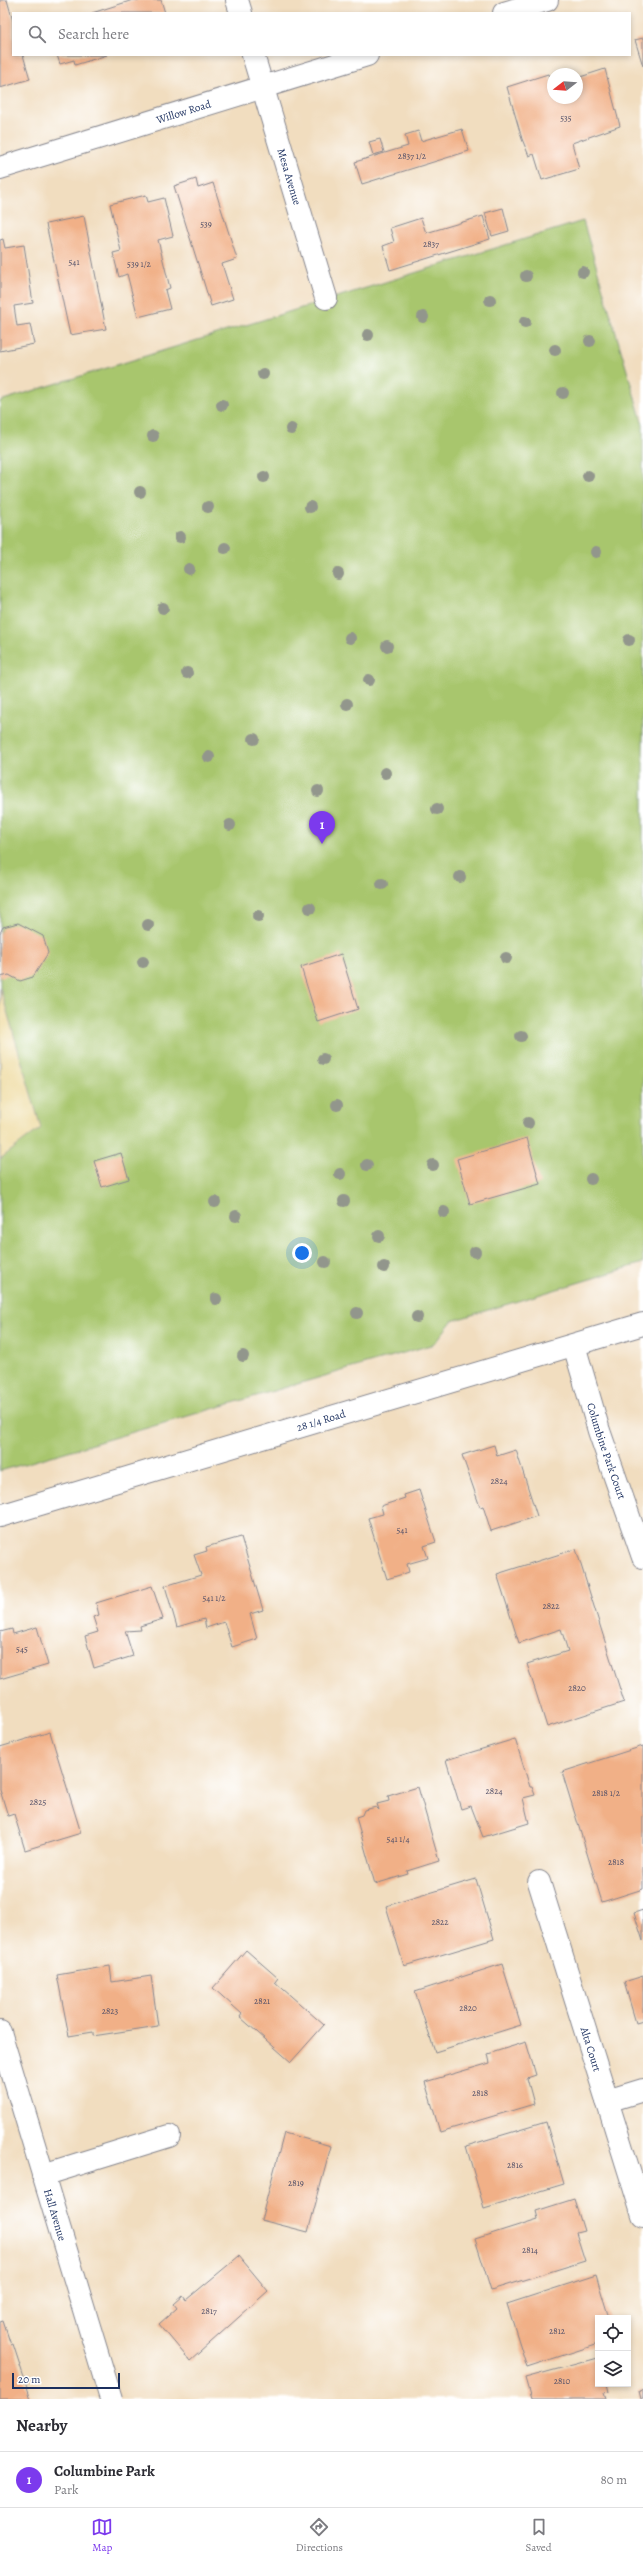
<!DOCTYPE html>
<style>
:root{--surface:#fff;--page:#f7f7f7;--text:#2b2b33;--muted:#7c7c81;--line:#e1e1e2;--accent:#7c3aed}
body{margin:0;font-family:Alegreya,serif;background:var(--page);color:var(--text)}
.controls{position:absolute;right:12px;bottom:12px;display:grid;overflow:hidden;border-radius:0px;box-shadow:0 2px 6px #0003}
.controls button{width:36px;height:36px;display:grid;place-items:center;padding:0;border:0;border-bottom:1px solid var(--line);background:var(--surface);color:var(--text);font:20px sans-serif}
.compass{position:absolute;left:547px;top:68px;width:36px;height:36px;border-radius:50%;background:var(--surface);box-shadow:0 2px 6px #0003;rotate:253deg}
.scale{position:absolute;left:12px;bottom:10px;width:108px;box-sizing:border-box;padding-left:4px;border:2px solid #1b2f5e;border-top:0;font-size:11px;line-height:14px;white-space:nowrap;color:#1b2f5e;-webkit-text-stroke:3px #fff;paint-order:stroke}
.you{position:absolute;left:302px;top:1253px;width:14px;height:14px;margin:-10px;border:3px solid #fff;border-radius:50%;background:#1a73e8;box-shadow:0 0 0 6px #1a73e833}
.badge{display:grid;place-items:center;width:26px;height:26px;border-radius:50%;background:var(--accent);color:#fff;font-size:13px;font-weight:700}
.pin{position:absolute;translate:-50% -33px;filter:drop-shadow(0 1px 2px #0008)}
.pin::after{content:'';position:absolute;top:21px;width:14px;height:12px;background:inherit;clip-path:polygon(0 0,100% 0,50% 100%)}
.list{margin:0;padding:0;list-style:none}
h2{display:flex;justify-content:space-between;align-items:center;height:52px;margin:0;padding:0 16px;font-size:17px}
h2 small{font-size:13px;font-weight:400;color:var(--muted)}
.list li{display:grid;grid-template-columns:26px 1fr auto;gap:12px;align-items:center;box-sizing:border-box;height:56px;padding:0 16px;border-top:1px solid var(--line)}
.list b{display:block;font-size:15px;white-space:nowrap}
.list p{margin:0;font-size:13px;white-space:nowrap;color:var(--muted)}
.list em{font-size:13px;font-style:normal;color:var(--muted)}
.icon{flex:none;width:22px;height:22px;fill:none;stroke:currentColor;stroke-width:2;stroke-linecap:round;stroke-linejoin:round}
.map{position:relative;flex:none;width:643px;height:2399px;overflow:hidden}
.search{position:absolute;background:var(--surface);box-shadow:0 2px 6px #0003;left:12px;right:12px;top:12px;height:44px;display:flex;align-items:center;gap:10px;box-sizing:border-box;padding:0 14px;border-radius:0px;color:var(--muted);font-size:15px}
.sheet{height:108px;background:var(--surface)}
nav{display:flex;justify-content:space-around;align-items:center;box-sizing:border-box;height:56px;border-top:1px solid var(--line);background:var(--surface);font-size:11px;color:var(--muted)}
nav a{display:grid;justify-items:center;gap:2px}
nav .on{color:var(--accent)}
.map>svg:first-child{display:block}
</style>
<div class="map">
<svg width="643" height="2399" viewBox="0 0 643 2399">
<rect width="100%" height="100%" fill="#fff"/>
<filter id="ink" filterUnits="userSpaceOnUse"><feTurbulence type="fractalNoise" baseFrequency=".025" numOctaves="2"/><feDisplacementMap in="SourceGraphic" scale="8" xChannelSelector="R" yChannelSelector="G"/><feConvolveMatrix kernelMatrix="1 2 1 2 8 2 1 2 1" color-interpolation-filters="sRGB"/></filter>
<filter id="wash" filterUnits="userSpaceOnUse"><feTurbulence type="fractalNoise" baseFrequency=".012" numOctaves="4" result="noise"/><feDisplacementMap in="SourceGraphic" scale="16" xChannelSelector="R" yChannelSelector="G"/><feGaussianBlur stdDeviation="0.9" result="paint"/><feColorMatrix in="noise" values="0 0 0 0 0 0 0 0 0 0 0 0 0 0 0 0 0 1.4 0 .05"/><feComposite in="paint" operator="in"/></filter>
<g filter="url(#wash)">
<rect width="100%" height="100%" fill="#f1ddbf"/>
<path fill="#a8c66d" stroke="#627a66" d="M583 221 643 425V1263L452 1321 434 1344 0 1471V401Z"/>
<path fill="#eeda9e" stroke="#84847e" d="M0 987 41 1128 0 1159Z"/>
<g id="blocks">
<path fill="#f1b087" d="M0 0H7L13 21V55H23L30 79 0 88Z
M133 0H161L165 13H92Z
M643 38V66L635 40Z
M57 55H107L75 65 74 60 60 64Z
M605 69 620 126 572 143 579 169 542 180 534 154 529 156 522 139 507 87 548 74 553 85V98H577V78Z
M462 129 469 151 362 184 355 162 408 146 405 135 418 131 421 141Z
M380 139 384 152 373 155 369 142Z
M196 179 198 188 213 183 237 259 222 264 233 299 211 306 174 186Z
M146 195 148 202 164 198 173 236 158 240 170 288 165 290 170 309 138 317 127 274 119 277 113 253 121 251 110 204Z
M503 208 509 231 492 236 485 213Z
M84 216 106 329 70 335 46 224Z
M483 216 490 239 390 270 383 246 394 242 390 228 421 218 426 233Z
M3 239 5 248 24 245 33 303 14 306 17 326 30 324 34 344 0 351V240Z
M18 923 43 936 48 953 33 977 20 981 9 975 0 977V933L3 927Z
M341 954 358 1009 318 1022 301 967Z
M527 1138 540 1184 470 1204 457 1159Z
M121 1153 129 1179 102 1187 94 1161Z
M494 1445 497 1456 516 1450 537 1516 491 1531 483 1506 480 1507 462 1455Z
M419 1490 436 1542 424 1546 428 1558 407 1564 409 1572 387 1579 368 1518 383 1514 381 1506 405 1498 404 1495Z
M241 1537 263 1610 250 1614 257 1639 232 1647 224 1622 206 1628 204 1619 177 1627 165 1586 201 1575 194 1555 207 1551 206 1547Z
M576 1549 624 1702 547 1727 527 1664 568 1651 561 1629 519 1643 497 1574Z
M152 1586 163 1619 140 1626 141 1630 125 1631 133 1656 94 1668 85 1636 98 1632 93 1617 99 1615 96 1603Z
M37 1627 48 1665 0 1679V1632L12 1629 13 1634Z
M50 1732 81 1833 25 1850 14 1814 8 1816 0 1790V1747Z
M515 1739 530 1787H532L535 1795 523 1798 529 1823 483 1837 471 1806 461 1809 446 1760Z
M643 1746V1889L602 1902 562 1772Z
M418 1787 439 1861 407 1871 408 1874 375 1884 356 1817 362 1815 364 1810 376 1807 379 1810 377 1804 389 1801 388 1796Z
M476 1879 494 1939 404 1966 386 1906Z
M643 1910V1941L634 1913Z
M246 1950 278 1978 275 1982 324 2025 291 2062 240 2017 242 2014 213 1988Z
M502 1964 521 2025 435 2052 415 1992Z
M110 1966 112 1982 151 1976 158 2026 93 2036V2032L69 2036 57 1975Z
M643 1976V2021L636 2023 624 1982Z
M526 2042 536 2075 527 2078 534 2104 440 2132 425 2082 490 2063 488 2054Z
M546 2122 564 2184 484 2208 466 2146Z
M284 2133 331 2146 308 2232 261 2220Z
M574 2199 584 2231 576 2233 585 2261 491 2290 475 2239 538 2219 536 2211Z
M239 2256 268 2291 190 2361 159 2324 177 2308 174 2304 183 2296 186 2300Z
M596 2275 609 2318H598V2344L527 2367 507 2304Z
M3 2321 11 2345 13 2344 31 2399H0V2322Z
M598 2358V2384H607L609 2392 604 2393 606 2399H531L525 2378Z
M643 2390V2399H641L639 2391Z"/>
</g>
</g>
<g filter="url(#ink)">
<use href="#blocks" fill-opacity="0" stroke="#86868e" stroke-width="1"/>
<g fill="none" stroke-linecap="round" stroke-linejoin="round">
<defs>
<g id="minor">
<path d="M237 0 241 13"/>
<path d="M504 13 547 0"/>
<path id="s1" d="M253 55 326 298"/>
<path id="s2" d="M0 168 367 55"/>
<path id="s3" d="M574 1345 599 1431 643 1557"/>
<path id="s4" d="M0 1516 643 1324"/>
<path id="s5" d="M539 1882 643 2216"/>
<path id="s6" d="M0 2032 111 2399"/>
<path d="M607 2101 643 2090"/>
<path d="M43 2175 169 2136"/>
</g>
</defs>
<use href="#minor" stroke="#86868e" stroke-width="24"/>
<use href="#minor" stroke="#fff" stroke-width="22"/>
</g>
<g fill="#92968c">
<circle cx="583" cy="272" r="6"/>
<circle cx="526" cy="276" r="6"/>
<circle cx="490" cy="300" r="6"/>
<circle cx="423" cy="317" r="6"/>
<circle cx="525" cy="322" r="6"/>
<circle cx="368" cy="335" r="6"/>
<circle cx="590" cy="341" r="6"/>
<circle cx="555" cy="350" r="6"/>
<circle cx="263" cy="374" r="6"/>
<circle cx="563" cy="393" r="6"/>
<circle cx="222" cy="405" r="6"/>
<circle cx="291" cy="429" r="6"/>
<circle cx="153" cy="436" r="6"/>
<circle cx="588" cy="476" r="6"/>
<circle cx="264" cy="477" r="6"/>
<circle cx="140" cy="492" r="6"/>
<circle cx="208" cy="507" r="6"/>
<circle cx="310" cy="507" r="6"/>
<circle cx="180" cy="537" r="6"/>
<circle cx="225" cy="548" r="6"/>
<circle cx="596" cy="552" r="6"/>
<circle cx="189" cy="569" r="6"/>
<circle cx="338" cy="574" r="6"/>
<circle cx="163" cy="608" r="6"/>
<circle cx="350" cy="638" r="6"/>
<circle cx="629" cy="640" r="6"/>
<circle cx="387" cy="646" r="6"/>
<circle cx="187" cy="673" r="6"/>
<circle cx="369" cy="680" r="6"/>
<circle cx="347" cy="704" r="6"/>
<circle cx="254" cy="739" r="6"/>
<circle cx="209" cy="757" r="6"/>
<circle cx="385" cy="773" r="6"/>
<circle cx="318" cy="791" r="6"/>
<circle cx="437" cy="809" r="6"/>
<circle cx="230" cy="825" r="6"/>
<circle cx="460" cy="877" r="6"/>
<circle cx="382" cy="884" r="6"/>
<circle cx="310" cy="908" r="6"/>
<circle cx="258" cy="916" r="6"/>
<circle cx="148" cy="925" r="6"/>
<circle cx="506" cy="958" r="6"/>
<circle cx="143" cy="962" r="6"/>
<circle cx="521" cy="1036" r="6"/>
<circle cx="323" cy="1059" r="6"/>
<circle cx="337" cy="1105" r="6"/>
<circle cx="528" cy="1123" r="6"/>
<circle cx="367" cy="1165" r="6"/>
<circle cx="433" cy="1165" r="6"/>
<circle cx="340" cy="1174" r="6"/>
<circle cx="591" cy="1179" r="6"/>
<circle cx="344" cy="1201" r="6"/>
<circle cx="215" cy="1202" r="6"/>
<circle cx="444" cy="1212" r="6"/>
<circle cx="236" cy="1216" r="6"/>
<circle cx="379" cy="1236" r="6"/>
<circle cx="475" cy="1252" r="6"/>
<circle cx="325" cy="1262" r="6"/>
<circle cx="384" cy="1267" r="6"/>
<circle cx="216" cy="1299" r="6"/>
<circle cx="357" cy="1313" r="6"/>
<circle cx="417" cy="1317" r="6"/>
<circle cx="243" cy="1356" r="6"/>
</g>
</g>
<g text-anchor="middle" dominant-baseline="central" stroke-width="3" stroke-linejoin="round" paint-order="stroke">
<g font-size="9" fill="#504f68">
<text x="566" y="118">535</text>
<text x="412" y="156">2837 1/2</text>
<text x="206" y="224">539</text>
<text x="431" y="244">2837</text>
<text x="74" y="262">541</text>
<text x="139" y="264">539 1/2</text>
<text x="499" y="1481">2824</text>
<text x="402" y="1530">541</text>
<text x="214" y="1598">541 1/2</text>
<text x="551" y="1606">2822</text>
<text x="22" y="1649">545</text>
<text x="577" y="1688">2820</text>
<text x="494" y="1791">2824</text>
<text x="606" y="1793">2818 1/2</text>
<text x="38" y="1802">2825</text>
<text x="398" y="1839">541 1/4</text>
<text x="616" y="1862">2818</text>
<text x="440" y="1922">2822</text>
<text x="262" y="2001">2821</text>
<text x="468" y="2008">2820</text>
<text x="110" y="2011">2823</text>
<text x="480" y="2093">2818</text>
<text x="515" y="2165">2816</text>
<text x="296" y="2183">2819</text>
<text x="530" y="2250">2814</text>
<text x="209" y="2311">2817</text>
<text x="557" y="2331">2812</text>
<text x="562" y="2381">2810</text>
</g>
<g font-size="11" fill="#1b2f5e" stroke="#fff">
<text stroke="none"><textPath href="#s2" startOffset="192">Willow Road</textPath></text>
<text stroke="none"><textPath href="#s1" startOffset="127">Mesa Avenue</textPath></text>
<text stroke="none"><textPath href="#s4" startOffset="335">28 1/4 Road</textPath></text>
<text stroke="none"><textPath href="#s3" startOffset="111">Columbine Park Court</textPath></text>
<text stroke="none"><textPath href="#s5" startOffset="175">Alta Court</textPath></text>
<text stroke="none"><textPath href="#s6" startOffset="191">Hall Avenue</textPath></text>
</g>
</g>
</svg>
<div class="controls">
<button><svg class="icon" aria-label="locate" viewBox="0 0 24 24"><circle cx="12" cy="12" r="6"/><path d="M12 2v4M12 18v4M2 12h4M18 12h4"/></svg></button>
<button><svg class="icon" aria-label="layers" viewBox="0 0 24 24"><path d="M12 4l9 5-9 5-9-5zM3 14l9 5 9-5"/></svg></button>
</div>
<svg class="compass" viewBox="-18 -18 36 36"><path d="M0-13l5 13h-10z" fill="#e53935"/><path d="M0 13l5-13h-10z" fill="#7c7c81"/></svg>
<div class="scale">20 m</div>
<div class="you"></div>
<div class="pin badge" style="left:322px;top:844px">1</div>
<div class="search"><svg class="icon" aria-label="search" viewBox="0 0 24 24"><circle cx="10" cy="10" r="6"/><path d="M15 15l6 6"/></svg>Search here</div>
</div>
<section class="sheet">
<h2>Nearby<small></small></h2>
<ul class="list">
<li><span class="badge">1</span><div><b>Columbine Park</b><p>Park</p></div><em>80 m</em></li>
</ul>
</section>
<nav>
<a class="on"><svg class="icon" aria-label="map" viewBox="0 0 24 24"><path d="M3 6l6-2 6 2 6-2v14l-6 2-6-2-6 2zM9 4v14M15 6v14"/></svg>Map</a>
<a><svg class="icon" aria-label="directions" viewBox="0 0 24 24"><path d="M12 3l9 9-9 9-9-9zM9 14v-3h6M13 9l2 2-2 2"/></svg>Directions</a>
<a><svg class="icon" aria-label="saved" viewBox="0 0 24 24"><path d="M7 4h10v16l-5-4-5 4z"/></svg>Saved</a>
</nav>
